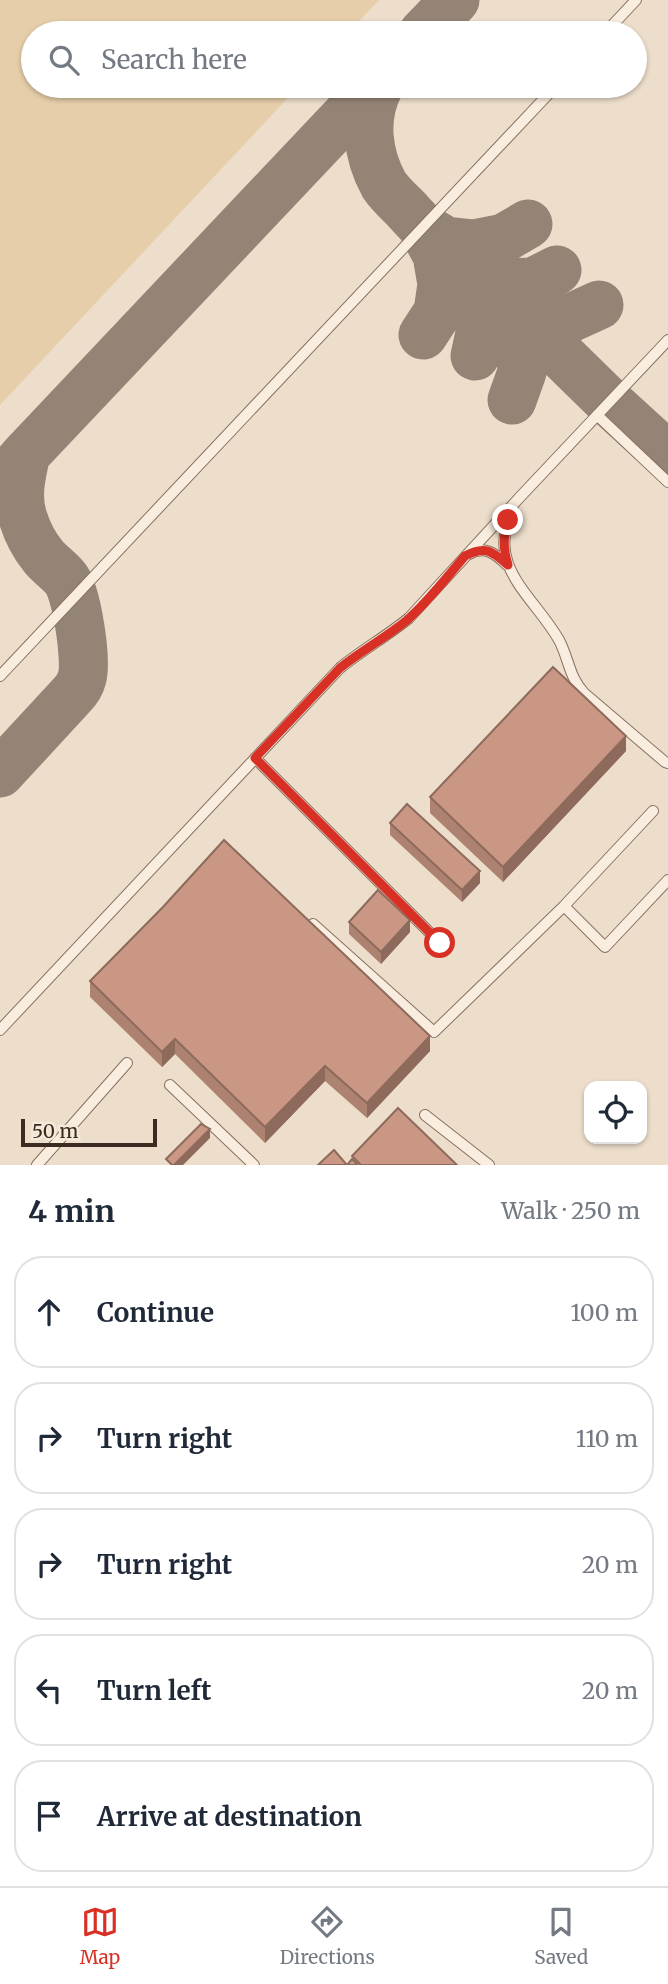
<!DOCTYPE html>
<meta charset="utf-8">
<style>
:root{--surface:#fff;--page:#f6f6f7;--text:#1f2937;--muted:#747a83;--line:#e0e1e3;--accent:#d93025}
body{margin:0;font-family:Merriweather,serif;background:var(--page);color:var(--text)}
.controls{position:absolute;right:21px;bottom:21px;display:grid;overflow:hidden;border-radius:14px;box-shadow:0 2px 5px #0004}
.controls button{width:63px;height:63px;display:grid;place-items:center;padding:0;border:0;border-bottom:2px solid var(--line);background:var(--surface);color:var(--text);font:35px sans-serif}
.scale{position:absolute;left:21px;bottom:18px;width:136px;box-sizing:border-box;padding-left:7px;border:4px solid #3b2b22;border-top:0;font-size:19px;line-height:24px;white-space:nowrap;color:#3b2b22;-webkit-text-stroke:5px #f5e9da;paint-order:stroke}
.stop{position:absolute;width:21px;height:21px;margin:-16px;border:5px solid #d93025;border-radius:50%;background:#fff}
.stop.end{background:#d93025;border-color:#fff;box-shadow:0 2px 7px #0008}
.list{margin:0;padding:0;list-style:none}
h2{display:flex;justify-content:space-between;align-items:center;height:91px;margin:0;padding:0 28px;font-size:30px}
h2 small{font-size:23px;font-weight:400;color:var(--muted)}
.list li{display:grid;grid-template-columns:46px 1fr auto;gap:21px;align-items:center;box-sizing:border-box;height:112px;margin:0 14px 14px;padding:0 14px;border:2px solid var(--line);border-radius:28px}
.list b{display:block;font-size:26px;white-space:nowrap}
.list em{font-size:23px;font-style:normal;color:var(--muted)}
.icon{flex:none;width:38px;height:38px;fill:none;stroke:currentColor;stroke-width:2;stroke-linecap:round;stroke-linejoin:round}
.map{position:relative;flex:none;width:668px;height:1165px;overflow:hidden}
.search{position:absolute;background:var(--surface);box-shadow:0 2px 5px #0004;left:21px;right:21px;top:21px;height:77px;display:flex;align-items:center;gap:18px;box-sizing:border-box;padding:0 24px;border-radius:38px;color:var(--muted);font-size:26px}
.sheet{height:721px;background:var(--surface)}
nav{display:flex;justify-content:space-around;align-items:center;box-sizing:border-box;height:98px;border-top:2px solid var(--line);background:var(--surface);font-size:19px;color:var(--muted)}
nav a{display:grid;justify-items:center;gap:4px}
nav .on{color:var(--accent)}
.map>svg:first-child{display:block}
</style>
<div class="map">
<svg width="668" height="1165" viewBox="0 0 668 1165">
<rect width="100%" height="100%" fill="#eddecb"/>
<path fill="#e6ceaa" d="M0 0H379L348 33H33V86H299L0 405Z"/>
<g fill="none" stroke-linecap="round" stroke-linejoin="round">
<path stroke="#948476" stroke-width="49" d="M423 33 455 0
M379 86C363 118 367 154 384 185 390 194 399 202 406 209 436 243 471 273 504 304L512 307 609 402 668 456
M424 228 446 241 474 244 504 238 528 224
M423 229 437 255 442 284 438 312 423 335
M463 266 478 291 482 324 475 356
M475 277 503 283 533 282 557 270
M509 306 535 318 566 320 599 305
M512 307 520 340 522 372 512 400
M0 484 26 454 374 86
M0 773 71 696C76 691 80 686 82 678 87 660 77 594 66 579 59 570 49 564 43 556 34 545 27 531 23 518 16 497 21 475 26 454"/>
<defs>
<path id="service" d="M605 33 636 0
M597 415 668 482
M513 510C484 566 534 596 559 640 569 659 569 677 584 693L665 762 668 763
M469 554C484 545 495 553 507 565
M0 676 556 86
M255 758 440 943
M564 906 605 947 668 880
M313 924 434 1032 564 906 653 811
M0 1030 340 668C362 650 387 636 409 618L520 497 668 340
M170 1085 254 1165
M425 1115 489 1165
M37 1165 127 1063"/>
</defs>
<use href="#service" stroke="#897060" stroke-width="12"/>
<use href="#service" stroke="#f8edde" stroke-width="10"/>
</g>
<path fill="#ad8271" d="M626 751 503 882 430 813V797Z
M390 823 480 883 462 902 390 835Z
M349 922 410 932 381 964 349 934Z
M90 981 430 1051 367 1118 325 1081 265 1143 175 1054 162 1067 90 997Z"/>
<path fill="#8d6a5c" d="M626 736V751L503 882V867Z
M480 871V883L462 902V890Z
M410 920V932L381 964V952Z
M430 1036V1051L367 1118V1103Z
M175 1039V1054L162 1067V1052Z
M325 1066V1081L265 1143V1127Z
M210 1129V1138L183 1165H174Z"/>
<path fill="#c99783" stroke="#8d6a5c" stroke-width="2" d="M553 667 626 736 503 867 430 797Z
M407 804 480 871 462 890 390 823Z
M224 840 430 1036 367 1103 325 1066 265 1127 175 1039 162 1052 90 981 163 907Z
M378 890 410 920 381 952 349 922Z
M398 1108 457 1165H361L352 1156Z
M201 1124 210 1129 174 1165H172L166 1159Z
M334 1150 347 1165H318Z
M352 1159 358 1165H347Z"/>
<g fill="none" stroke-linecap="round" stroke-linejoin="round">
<path stroke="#d93025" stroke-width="9" d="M440 943 255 758 340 668C361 651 385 638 406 621 428 602 446 578 465 556 485 545 492 551 508 565 503 550 503 535 508 520"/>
</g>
</svg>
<div class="controls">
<button><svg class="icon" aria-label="locate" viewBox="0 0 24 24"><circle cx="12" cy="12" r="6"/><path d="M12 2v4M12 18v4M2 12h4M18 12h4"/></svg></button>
</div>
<div class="scale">50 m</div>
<div class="stop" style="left:440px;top:943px"></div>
<div class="stop end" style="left:508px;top:520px"></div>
<div class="search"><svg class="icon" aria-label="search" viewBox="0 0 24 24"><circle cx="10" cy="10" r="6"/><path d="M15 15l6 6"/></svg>Search here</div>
</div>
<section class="sheet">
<h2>4 min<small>Walk · 250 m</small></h2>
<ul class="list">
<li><svg class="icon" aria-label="ahead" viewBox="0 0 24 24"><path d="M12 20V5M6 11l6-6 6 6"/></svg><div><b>Continue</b></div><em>100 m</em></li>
<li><svg class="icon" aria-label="right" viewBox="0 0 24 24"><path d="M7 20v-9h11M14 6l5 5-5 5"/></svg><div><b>Turn right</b></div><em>110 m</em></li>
<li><svg class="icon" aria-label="right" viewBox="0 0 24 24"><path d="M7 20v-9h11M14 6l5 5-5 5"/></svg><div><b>Turn right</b></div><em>20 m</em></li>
<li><svg class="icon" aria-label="left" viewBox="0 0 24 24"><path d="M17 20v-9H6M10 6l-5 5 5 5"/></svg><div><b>Turn left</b></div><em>20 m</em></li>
<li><svg class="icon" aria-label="arrive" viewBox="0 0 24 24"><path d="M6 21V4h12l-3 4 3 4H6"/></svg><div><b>Arrive at destination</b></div></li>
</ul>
</section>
<nav>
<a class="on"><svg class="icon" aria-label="map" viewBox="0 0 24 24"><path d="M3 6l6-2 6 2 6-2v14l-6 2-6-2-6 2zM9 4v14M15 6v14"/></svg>Map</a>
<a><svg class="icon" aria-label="directions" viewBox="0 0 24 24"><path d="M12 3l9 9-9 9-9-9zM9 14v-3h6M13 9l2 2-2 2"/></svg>Directions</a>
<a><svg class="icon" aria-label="saved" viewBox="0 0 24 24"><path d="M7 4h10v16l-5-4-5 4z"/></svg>Saved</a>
</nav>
